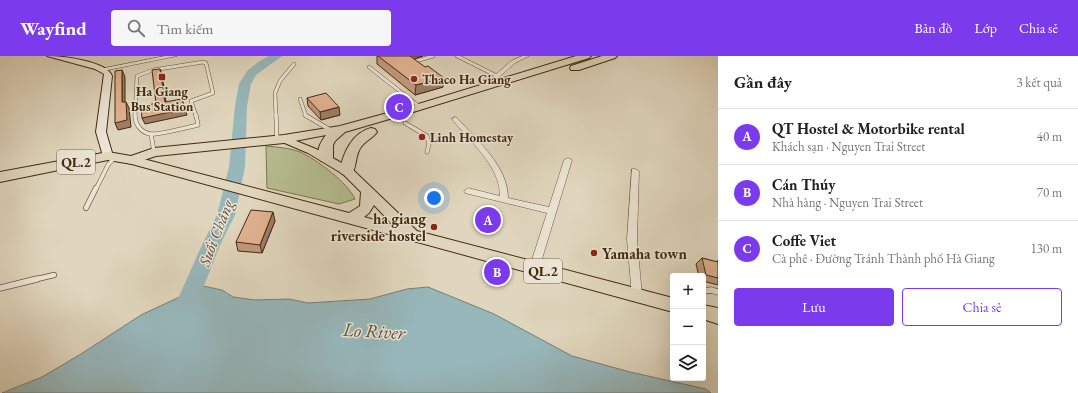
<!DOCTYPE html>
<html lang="vi">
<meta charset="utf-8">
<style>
:root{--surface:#fff;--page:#f6f6f6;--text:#202124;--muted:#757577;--line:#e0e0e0;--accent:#7c3aed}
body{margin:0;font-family:"EB Garamond",serif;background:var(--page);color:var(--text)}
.controls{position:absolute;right:12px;bottom:12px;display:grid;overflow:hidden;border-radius:4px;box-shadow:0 4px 16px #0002}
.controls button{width:36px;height:36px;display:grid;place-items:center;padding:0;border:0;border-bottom:1px solid var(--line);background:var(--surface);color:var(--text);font:20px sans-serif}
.you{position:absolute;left:434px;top:142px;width:14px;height:14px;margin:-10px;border:3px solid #fff;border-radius:50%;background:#1a73e8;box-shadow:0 0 0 6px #1a73e833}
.badge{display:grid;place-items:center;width:26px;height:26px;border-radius:50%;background:var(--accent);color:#fff;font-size:13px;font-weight:700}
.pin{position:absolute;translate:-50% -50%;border:2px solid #fff;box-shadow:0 1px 4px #0006}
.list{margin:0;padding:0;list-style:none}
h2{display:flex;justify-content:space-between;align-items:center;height:52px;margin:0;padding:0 16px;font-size:17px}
h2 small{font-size:13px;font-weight:400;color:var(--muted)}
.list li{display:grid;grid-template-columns:26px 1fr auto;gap:12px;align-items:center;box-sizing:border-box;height:56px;padding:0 16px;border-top:1px solid var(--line)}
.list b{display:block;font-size:15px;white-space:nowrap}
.list p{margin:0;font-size:13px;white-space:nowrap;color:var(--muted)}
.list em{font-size:13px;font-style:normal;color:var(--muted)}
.actions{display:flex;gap:8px;padding:12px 16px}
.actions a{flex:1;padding:9px 0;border:1px solid var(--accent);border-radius:4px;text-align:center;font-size:14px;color:var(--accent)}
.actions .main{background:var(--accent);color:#fff}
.icon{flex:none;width:22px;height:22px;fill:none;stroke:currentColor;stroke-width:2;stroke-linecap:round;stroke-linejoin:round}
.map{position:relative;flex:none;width:718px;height:337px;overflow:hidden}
header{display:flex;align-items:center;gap:24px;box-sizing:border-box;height:56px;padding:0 20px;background:var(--accent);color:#fff}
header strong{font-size:19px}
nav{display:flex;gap:22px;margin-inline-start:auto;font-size:14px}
.search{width:280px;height:36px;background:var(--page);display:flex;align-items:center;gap:10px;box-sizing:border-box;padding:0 14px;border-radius:4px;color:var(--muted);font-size:15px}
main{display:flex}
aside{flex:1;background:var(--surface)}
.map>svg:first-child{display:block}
</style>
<header>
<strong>Wayfind</strong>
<div class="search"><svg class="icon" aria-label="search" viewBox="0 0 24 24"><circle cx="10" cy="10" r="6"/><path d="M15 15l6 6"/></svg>Tìm kiếm</div>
<nav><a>Bản đồ</a><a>Lớp</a><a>Chia sẻ</a></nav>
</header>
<main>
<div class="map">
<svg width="718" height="337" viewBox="0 0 718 337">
<rect width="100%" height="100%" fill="#e0d6bd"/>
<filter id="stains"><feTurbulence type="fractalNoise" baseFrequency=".005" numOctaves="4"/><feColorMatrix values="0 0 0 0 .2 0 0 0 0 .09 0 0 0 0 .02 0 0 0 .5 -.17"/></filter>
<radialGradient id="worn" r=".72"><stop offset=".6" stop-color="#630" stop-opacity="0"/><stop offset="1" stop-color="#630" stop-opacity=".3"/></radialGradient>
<path fill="#b5bd8f" stroke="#7c7450" d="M266 90C277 91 290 92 300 96 316 103 348 127 355 143L339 148 267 132Z"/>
<path fill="#97b7bb" stroke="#757f77" d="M203 230 222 234 233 241 255 244 289 243 308 247 370 243 407 233 428 231 494 258 572 300 630 316 706 333 711 337H2L42 321 81 298 141 259Z"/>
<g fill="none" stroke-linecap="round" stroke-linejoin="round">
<path fill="#97b7bb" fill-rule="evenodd" d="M269 0H282L256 19 251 28 247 50 245 111 235 159 220 189 191 263 183 266 175 263 172 256 202 189 217 159 229 111 235 50 239 28 247 15 258 6Z"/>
<defs>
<path id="lane-far3" d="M457 0 497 20
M418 8 416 5 433 0
M369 11 420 51
M300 43 306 60
M135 60 137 20 153 14 203 6 206 7 213 37 191 45 196 60
M276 60 275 37 280 25 294 8"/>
<path id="lane-far2" d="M135 59C135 68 141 77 151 78 160 79 188 71 198 69L196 59
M276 59 277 84
M305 59 332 75
M405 67 427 80 429 88 427 96
M151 78 154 96
M96 133 108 109 115 101"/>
<path id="lane-far1" d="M86 152 96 132
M33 224 54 219"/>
<path id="lane" d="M0 232 37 223
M703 235 711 234 718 236"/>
<path id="street" d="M165 0H177L103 15 100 13Z
M522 0H529L515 7 499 21 502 27 501 28H497L493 21 494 20 511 5Z
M455 61 457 62C477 84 508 110 508 142L549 151 564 104 568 102 572 104 538 216 534 217 530 216 529 213 547 157 465 137 464 135 468 132 500 140C500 109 469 85 452 63Z
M632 113H635L639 115 637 183 642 240 641 243 637 244 633 243 632 240 627 183Z"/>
<path id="secondary" d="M47 0C62 0 107 5 112 20L106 76 113 100 112 102H104L103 100 96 76 104 18 95 13Z"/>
<path id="primary" d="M284 80 316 93 351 112 417 175 673 242V256L128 107 126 104 128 101 132 100 349 157 360 150 361 136 343 118 308 97 280 85 278 83 280 81ZM374 149 393 169 364 161 369 157Z
M703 249 718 252V268L703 263Z"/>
<path id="highway" d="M576 0H591L589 2 410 57 345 76 335 85 333 89V102L331 105H321C315 96 320 87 326 79L284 87 156 100 132 108 108 104 0 126V116L108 96 131 100 154 92 284 79 340 70 402 53Z
M602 0H617L615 2 579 14H571L570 12 571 10Z
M371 72 375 73 377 76C373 82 365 85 361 91 355 99 357 110 352 118L347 119 342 118 340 115C343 97 352 77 371 72Z"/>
</defs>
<use href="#lane-far3" stroke="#6a553c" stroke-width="4"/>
<use href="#lane-far2" stroke="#6a553c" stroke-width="4.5"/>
<use href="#lane-far1" stroke="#6a553c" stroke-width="6"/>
<use href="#lane" stroke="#6a553c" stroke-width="7"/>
<use href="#street" stroke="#6a553c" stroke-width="1"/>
<use href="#secondary" stroke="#432a11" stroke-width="2"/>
<use href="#primary" stroke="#432a11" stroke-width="2"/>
<use href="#highway" stroke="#432a11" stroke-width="2"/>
<use href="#lane-far3" stroke="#ebe4d4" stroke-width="3"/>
<use href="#lane-far2" stroke="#ebe4d4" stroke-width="3.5"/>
<use href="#lane-far1" stroke="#ebe4d4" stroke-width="4.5"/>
<use href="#lane" stroke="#ebe4d4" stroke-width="5.5"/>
<use href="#street" fill="#ebe4d4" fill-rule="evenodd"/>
<use href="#secondary" fill="#ebe4d4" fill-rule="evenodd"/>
<use href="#primary" fill="#e0d6bd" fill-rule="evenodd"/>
<use href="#highway" fill="#e0d6bd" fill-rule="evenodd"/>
</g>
<path fill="#c2997d" stroke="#432a11" d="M377 0H423L414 3 443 31 415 39 377 8Z
M307 42 340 59 321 64 308 50Z
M275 165 262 197 238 195 236 186Z
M702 202 716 206 718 204V229L703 225V220H699L696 208Z"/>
<path fill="#9e7d66" stroke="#432a11" d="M405 0H423L405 6Z
M160 13 162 19 167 52 165 46Z
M122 14 125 21V53L122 46Z
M444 22 443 31 415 39 416 29Z
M182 43 187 59 145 68 142 62Z
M126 46 129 52 131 71 118 74 115 67Z
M339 51 340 59 321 64 320 56Z
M273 156 275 165 262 197 260 189Z"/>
<path fill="#e1b291" stroke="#432a11" d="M378 0H410L425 11 428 10 444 22 416 29Z
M160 13 165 46 182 43 185 53 142 62 141 51 156 47 152 14Z
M122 14V46H126L127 64 115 67V15Z
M326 37 339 51 320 56 307 42Z
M251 154 273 156 260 189 236 186Z
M702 202 718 206V222L706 219Z"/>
<g fill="#8f2418" stroke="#ebe4d4" stroke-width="1.5">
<rect x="158" y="17" width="8" height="8" rx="2"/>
<circle cx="414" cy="23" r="4"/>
<circle cx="422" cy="81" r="4"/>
<circle cx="434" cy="171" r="4"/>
<circle cx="594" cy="197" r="4"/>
</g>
<g text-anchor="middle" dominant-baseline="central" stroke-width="3" stroke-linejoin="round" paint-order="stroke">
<g font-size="13" font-weight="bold" fill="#432a11" stroke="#ebe4d4" text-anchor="start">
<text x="422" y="23">Thaco Ha Giang</text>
<text x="162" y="35" text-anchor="middle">Ha Giang<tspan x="162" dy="15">Bus Station</tspan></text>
<text x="430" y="81">Linh Homestay</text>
</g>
<g fill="#ebe4d4" stroke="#75624c" stroke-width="1">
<rect x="57" y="94" width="38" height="24" rx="3"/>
<rect x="524" y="203" width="38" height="24" rx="3"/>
</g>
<g font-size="14" font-weight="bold" fill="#432a11">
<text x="76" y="106">QL.2</text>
<text x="543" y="215">QL.2</text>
</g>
<g font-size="15" font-weight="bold" fill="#432a11" stroke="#ebe4d4" text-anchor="end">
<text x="426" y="162">ha giang<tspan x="426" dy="17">riverside hostel</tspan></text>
<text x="602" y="197" text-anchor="start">Yamaha town</text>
</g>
<g font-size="16" font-style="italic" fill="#584d3c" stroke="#ebe4d4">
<text transform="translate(216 177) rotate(-69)">Suối Châng</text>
</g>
<g font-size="19" font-style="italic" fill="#584d3c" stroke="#ebe4d4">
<text transform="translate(374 275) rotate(3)">Lo River</text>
</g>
</g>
<rect width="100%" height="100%" filter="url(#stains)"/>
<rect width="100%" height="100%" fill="url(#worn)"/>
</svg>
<div class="controls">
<button>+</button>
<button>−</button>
<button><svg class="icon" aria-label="layers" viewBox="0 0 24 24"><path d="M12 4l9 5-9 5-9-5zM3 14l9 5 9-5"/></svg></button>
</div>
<div class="you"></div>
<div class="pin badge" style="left:488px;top:164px">A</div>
<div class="pin badge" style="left:497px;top:216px">B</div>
<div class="pin badge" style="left:399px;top:51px">C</div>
</div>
<aside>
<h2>Gần đây<small>3 kết quả</small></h2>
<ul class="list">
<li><span class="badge">A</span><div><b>QT Hostel &amp; Motorbike rental</b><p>Khách sạn · Nguyen Trai Street</p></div><em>40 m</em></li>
<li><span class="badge">B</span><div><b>Cán Thúy</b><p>Nhà hàng · Nguyen Trai Street</p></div><em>70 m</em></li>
<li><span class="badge">C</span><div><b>Coffe Viet</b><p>Cà phê · Đường Tránh Thành phố Hà Giang</p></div><em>130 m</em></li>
</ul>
<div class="actions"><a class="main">Lưu</a><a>Chia sẻ</a></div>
</aside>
</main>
